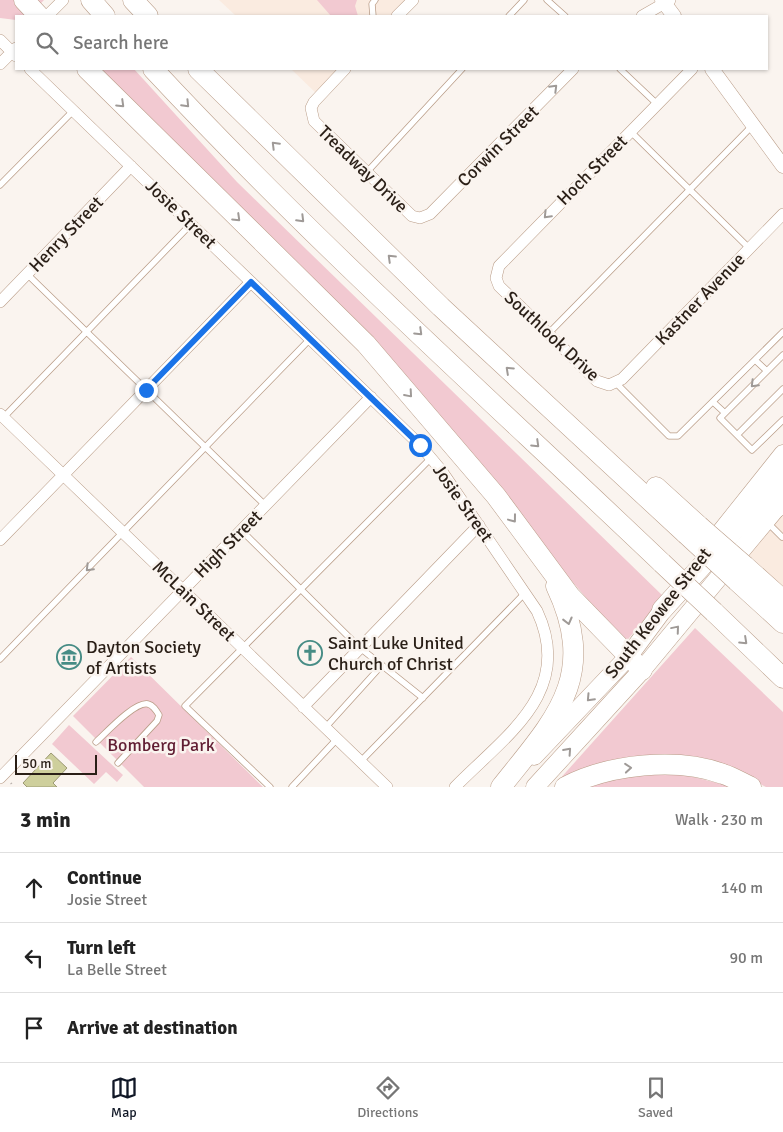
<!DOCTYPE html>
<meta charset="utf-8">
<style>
:root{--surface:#fff;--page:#f2f2f2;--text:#222;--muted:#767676;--line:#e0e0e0;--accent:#111827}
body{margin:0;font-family:Signika,sans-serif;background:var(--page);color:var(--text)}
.scale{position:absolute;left:15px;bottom:12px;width:82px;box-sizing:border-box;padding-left:5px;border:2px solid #2a1f17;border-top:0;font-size:14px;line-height:18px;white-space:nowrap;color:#2a1f17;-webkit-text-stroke:4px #faf4ef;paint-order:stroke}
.stop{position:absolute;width:15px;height:15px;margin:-11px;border:4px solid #1a73e8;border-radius:50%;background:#fff}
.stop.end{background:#1a73e8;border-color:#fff;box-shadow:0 1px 5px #0008}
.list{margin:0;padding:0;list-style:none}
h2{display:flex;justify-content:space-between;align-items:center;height:65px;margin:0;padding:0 20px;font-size:21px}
h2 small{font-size:16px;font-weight:400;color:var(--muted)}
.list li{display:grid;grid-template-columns:32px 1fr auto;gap:15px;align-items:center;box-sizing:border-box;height:70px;padding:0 20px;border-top:1px solid var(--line)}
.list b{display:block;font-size:19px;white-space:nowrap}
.list p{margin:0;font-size:16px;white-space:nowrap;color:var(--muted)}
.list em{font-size:16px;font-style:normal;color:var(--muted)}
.icon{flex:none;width:28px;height:28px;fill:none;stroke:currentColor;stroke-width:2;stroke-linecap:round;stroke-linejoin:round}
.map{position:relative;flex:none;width:783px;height:787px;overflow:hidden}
.search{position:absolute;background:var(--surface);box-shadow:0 1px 4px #0004;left:15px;right:15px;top:15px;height:55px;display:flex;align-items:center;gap:12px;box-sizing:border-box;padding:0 18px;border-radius:0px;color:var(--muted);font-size:19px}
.sheet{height:275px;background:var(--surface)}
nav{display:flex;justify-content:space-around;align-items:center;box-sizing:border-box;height:70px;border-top:1px solid var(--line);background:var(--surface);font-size:14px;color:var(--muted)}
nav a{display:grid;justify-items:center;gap:2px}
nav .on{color:var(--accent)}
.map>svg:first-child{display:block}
</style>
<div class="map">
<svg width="783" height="787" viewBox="0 0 783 787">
<rect width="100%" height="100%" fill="#faf4ef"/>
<path fill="#faebe0" d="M219 0H413L397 16H236Z
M291 69H345L319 96Z
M783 512V587L748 554Z"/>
<path fill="#f2c9d1" d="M0 0H44L29 16H16V20L0 18Z
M317 0H357L355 6 358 16H331Z
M102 69H134L237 182 663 596 625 643 564 572Z
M695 628 783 712V787H766L749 778 703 764 558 781Z
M131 657 263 787H144L73 716Z
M69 725 123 775 117 782 106 772 94 784 52 744Z
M677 773 734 787H580L630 774Z"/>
<path fill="#cecf9c" stroke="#9d9a74" d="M51 753 67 768 53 783 57 787H27L23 783Z"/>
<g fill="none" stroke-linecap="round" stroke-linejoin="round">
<defs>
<path id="service" d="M547 0 565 16
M373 16 372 4 375 0
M509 16 524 0
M620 69 657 104
M630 131 749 248
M367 172 462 69
M0 185 73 111
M27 274 266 506
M548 334 753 125
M783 355 720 418 752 450 783 420
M755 360 767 371
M616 383 669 436H678L783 332
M713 402 725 413
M3 418 191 224
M737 435 783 389
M768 523 782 537
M241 530 359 647 423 698
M0 659 310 339
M325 728 382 665
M96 742C106 733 135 701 148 704 153 705 156 710 159 715L157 721 118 763
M361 761 525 593
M270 787 185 706 431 458
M292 787 337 739"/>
<path id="minor" d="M47 16 63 0
M397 16 413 0
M642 16 670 0
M0 40 16 56
M0 64 16 48
M30 69 420 445 441 470 537 611C575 692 506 735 455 787
M345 69 314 102 311 108 314 121 412 216 420 218 430 214 573 69
M692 69 499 266 496 278 499 286 597 381 609 385 622 379 783 214
M0 302 131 166
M0 414 387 787
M0 540 251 282
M303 707 479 525
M0 778 371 397"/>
<path id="tertiary" d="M662 0 674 16
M712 69 783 166"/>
<path id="primary" d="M716 538 783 454
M534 756 628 657 671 599
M535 787 642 670 783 500"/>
<path id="motorway" d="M24 0 39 16
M91 0 105 16
M133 0 148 16
M87 69 366 344 496 496 570 596 642 670
M153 69C314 242 491 400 662 563
M198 69 441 307 686 534
M656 487 699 526
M777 507 783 502
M745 566 783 600
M737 581 783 623
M662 610 783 476
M714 612 783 678
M501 787C555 719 599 677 556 586
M565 787C609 764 677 757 723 774 733 777 742 783 751 787"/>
</defs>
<use href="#service" stroke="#ba9d88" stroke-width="7"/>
<use href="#minor" stroke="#ba9d88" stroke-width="12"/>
<use href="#tertiary" stroke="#ba9d88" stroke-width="15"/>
<use href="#primary" stroke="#ba9d88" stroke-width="19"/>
<use href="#motorway" stroke="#ba9d88" stroke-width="21"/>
<path stroke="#b5ada7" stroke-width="2" stroke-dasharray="1 4" stroke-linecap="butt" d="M11 783 14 787"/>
<use href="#service" stroke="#fff" stroke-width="5.5"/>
<use href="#minor" stroke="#fff" stroke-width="11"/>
<use href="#tertiary" stroke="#fff" stroke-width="14"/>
<use href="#primary" stroke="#fff" stroke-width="18"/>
<use href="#motorway" stroke="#fff" stroke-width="20"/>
<defs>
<path id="motorway-bridge" d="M699 526 745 566
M686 534 737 581
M662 563 714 612"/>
</defs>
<use href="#motorway-bridge" stroke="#ba9d88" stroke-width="21" stroke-linecap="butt"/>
<use href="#motorway-bridge" stroke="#fff" stroke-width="20"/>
</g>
<defs><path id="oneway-chevron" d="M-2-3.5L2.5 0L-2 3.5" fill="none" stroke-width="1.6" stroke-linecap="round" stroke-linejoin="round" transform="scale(1.25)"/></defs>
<g stroke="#9f9a97">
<use href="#oneway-chevron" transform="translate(554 88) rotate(-45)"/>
<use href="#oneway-chevron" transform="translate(121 104) rotate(44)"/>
<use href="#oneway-chevron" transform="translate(186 104) rotate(46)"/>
<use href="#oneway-chevron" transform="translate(275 145) rotate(-135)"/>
<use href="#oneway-chevron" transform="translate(547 215) rotate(134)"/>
<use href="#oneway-chevron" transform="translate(237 218) rotate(44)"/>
<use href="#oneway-chevron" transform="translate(301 219) rotate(45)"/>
<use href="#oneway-chevron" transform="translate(391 258) rotate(-136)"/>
<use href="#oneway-chevron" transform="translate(419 332) rotate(44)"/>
<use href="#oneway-chevron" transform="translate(509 370) rotate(-137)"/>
<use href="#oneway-chevron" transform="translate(754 384) rotate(135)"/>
<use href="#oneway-chevron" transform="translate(409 394) rotate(49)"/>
<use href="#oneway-chevron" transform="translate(536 444) rotate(44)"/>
<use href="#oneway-chevron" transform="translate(513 519) rotate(53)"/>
<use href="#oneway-chevron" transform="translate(89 568) rotate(135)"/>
<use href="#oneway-chevron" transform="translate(568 621) rotate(76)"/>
<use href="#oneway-chevron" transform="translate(676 629) rotate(-50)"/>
<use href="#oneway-chevron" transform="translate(744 641) rotate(43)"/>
<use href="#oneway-chevron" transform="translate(590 698) rotate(133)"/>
<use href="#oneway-chevron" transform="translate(568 751) rotate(-48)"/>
<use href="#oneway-chevron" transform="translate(628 768) rotate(-5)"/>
</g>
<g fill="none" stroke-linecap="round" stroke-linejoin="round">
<path stroke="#1a73e8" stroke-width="6" d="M146 390 251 282 420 445"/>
</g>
<defs>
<symbol id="church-ring" viewBox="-11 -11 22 22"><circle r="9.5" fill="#faf4ef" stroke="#468c85" stroke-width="1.5"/><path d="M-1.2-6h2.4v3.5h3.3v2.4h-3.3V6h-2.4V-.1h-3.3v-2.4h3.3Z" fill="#468c85"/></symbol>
<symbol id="museum-ring" viewBox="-11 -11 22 22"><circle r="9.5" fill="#faf4ef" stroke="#468c85" stroke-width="1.5"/><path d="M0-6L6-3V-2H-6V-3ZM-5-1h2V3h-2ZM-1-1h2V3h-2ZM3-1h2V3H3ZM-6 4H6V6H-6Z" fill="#468c85"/></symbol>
</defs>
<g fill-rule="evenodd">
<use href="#church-ring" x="296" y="639" width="28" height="28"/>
<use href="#museum-ring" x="55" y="643" width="28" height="28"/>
</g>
<g text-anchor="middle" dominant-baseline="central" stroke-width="5" stroke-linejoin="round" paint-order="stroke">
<g font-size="18" fill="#2a1f17" stroke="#faf4ef">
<text transform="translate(498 146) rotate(-45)">Corwin Street</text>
<text transform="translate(363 169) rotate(44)">Treadway Drive</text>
<text transform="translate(592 170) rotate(-45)">Hoch Street</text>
<text transform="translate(181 214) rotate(44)">Josie Street</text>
<text transform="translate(66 234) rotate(-46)">Henry Street</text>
<text transform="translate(700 299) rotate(-46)">Kastner Avenue</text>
<text transform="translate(552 336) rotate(43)">Southlook Drive</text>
<text transform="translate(463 503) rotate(55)">Josie Street</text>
<text transform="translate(228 544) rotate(-45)">High Street</text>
<text transform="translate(194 601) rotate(44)">McLain Street</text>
<text transform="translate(658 613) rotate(-52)">South Keowee Street</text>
</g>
<g font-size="18" fill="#2a1f17" stroke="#faf4ef" text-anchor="start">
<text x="328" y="643">Saint Luke United<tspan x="328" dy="21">Church of Christ</tspan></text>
<text x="86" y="647">Dayton Society<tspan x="86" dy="21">of Artists</tspan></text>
</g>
<g font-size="18" fill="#601d32" stroke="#faf4ef">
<text x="161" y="745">Bomberg Park</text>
</g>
</g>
</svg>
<div class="scale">50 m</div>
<div class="stop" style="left:420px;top:445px"></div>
<div class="stop end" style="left:146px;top:390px"></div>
<div class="search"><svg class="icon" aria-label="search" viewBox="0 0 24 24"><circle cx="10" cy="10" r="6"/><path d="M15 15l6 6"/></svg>Search here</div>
</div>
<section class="sheet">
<h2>3 min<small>Walk · 230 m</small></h2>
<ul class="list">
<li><svg class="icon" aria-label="ahead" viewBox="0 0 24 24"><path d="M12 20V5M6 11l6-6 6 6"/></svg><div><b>Continue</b><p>Josie Street</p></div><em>140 m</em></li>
<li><svg class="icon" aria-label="left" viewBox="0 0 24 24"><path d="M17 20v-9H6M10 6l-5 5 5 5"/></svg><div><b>Turn left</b><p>La Belle Street</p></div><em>90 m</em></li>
<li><svg class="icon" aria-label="arrive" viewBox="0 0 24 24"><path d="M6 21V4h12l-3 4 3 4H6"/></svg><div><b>Arrive at destination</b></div></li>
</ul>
</section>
<nav>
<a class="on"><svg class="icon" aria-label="map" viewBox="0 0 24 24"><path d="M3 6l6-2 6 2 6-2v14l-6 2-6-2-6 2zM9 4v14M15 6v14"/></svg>Map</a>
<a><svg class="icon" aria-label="directions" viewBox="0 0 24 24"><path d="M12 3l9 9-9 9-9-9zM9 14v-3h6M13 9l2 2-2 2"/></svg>Directions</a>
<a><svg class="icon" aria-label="saved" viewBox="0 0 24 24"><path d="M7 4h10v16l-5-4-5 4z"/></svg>Saved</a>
</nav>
